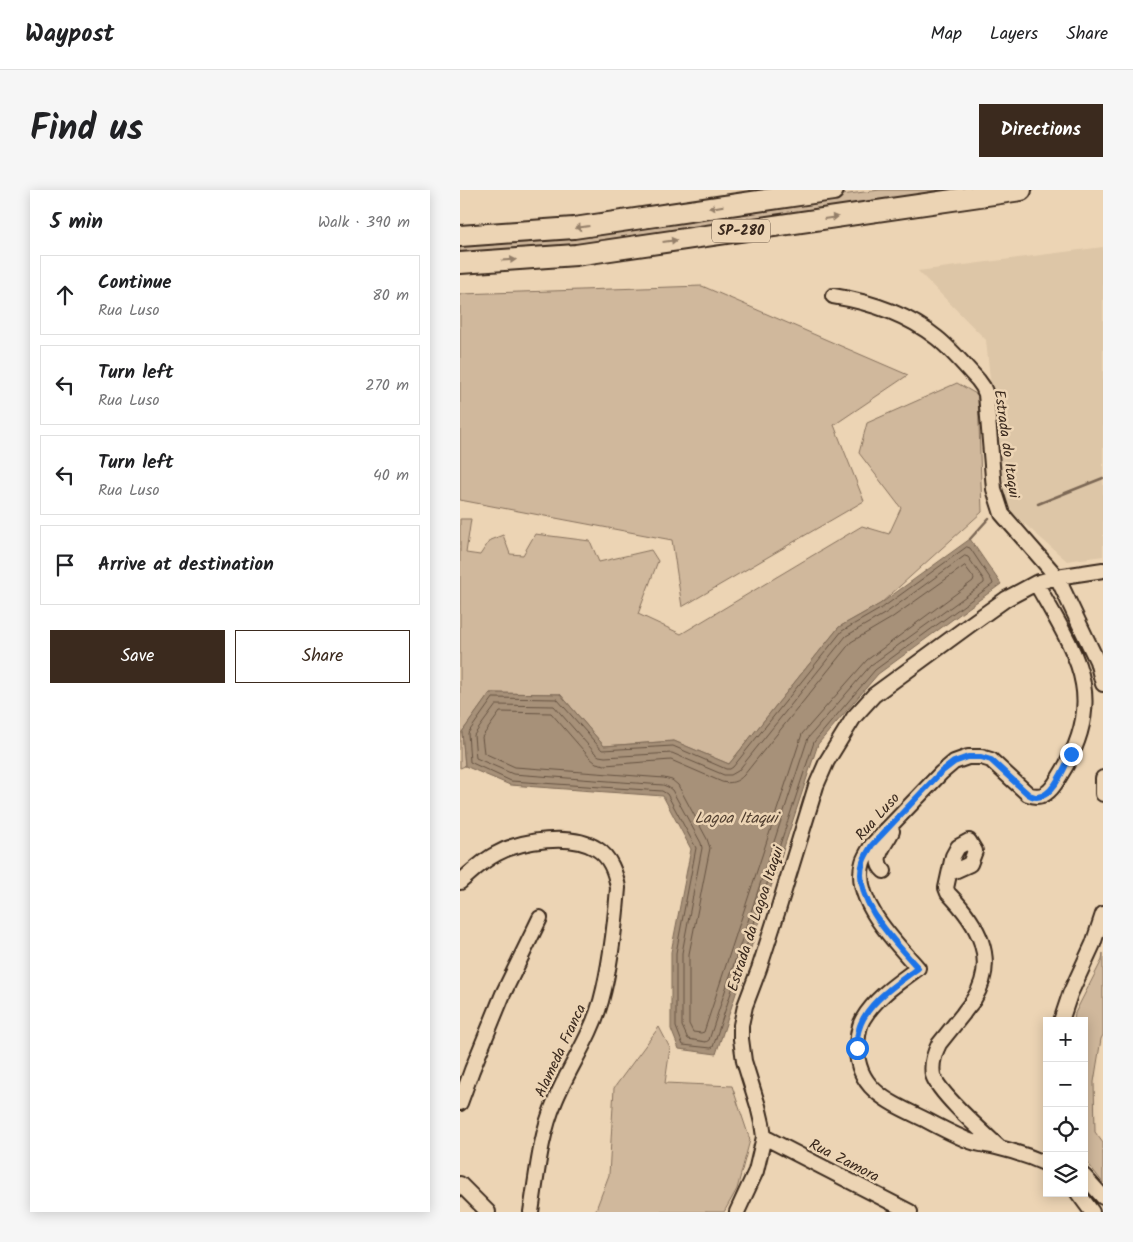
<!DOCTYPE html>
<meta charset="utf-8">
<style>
:root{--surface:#fff;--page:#f6f6f6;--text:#202124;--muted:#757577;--line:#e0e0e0;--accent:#3b2a1e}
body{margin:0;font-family:Kalam,sans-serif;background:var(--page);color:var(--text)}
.controls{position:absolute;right:15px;bottom:15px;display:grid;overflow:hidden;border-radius:0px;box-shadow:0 2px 12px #0003}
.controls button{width:45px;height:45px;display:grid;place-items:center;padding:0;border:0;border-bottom:1px solid var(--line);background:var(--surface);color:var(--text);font:25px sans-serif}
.stop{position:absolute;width:15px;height:15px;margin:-11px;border:4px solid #1a73e8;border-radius:50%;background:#fff}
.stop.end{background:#1a73e8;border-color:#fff;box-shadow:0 1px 5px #0008}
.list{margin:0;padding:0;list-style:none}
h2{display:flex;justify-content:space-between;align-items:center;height:65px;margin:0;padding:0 20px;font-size:21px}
h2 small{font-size:16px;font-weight:400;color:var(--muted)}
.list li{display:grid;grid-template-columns:32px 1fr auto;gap:15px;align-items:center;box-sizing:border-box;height:80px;margin:0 10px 10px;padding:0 10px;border:1px solid var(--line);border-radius:0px}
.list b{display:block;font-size:19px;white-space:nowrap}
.list p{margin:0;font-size:16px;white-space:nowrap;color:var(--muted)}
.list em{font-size:16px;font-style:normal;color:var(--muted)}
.actions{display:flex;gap:10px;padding:15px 20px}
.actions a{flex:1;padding:11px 0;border:1px solid var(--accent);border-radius:0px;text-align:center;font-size:18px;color:var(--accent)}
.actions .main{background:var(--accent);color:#fff}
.icon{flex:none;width:28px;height:28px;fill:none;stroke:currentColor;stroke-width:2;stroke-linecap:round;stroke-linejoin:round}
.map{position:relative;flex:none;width:643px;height:1022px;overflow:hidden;border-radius:0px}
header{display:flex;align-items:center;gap:30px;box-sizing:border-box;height:70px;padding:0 25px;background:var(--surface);border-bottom:1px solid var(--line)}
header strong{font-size:24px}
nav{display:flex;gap:28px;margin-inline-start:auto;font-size:18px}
.intro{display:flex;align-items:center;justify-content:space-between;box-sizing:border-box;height:120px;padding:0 30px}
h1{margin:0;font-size:35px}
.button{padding:12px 22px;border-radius:0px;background:var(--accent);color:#fff;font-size:18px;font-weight:700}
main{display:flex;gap:30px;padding:0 30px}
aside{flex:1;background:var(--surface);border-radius:0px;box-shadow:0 2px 12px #0003}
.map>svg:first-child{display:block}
</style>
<header>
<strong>Waypost</strong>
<nav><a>Map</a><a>Layers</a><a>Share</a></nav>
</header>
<div class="intro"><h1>Find us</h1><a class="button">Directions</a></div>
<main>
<aside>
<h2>5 min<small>Walk · 390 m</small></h2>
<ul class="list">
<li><svg class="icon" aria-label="ahead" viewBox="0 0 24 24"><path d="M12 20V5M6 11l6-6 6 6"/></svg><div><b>Continue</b><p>Rua Luso</p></div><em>80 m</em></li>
<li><svg class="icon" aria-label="left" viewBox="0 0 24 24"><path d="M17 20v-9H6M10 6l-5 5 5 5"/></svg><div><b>Turn left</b><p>Rua Luso</p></div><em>270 m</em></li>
<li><svg class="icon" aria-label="left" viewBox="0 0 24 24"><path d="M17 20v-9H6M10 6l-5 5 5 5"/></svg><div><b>Turn left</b><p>Rua Luso</p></div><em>40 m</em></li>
<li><svg class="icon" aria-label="arrive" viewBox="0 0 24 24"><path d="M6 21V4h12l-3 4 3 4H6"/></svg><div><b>Arrive at destination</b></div></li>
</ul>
<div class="actions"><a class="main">Save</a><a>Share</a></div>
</aside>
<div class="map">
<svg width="643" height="1022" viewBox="0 0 643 1022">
<rect width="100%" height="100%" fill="#ecd4b4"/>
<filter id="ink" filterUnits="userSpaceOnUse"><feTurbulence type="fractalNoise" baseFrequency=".02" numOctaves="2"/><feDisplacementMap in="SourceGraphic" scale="10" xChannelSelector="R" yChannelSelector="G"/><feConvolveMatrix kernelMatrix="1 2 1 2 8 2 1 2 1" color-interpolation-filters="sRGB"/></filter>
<g filter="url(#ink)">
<path fill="#ddc6a7" d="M643 57V366L607 371 543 315 526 150 458 81Z"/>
<path fill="#d0b89c" stroke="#86715d" d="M420 0H510L129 55 0 66V54Z
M242 96 448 185 374 235 404 311 222 417 212 350 0 310V104Z
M497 193 518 205 522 322 420 414 379 437 269 574 214 551 144 556 100 504 30 503 2 542 5 576 0 578V329H11L6 363 20 365 30 350 43 345 50 364 63 365 75 344 130 351 139 372 191 360 198 371 178 424 221 444 402 336 429 344 441 318 399 263 407 233Z
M643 763V845L641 849 634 892 635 942 643 953V993L624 968V831H614L615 823 642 770Z
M199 837 210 858 205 893 272 896 290 950 277 999 264 1022H135L149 985 154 898Z"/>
<path fill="#a79179" stroke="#7c6855" d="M510 349 541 394 418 484 358 554 256 864 219 859 211 839V762L231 659 203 606 50 595 5 576 2 542 30 503 100 504 144 556 214 551 269 574 379 437 420 414Z"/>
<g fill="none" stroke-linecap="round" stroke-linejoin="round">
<path stroke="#665342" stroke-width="1" d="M507 357 510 358 532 391 533 394 415 480 354 552 253 857 251 858 223 855 216 837V763L236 658 207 604 202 601 51 591 10 572 8 543 33 508 97 509 142 560 213 556 266 579H270L273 577 382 441 422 418Z
M505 366 508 367 524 390V393L411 475 348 548 249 850 246 852 228 849 222 836V763L242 658 241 653 212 600 208 597 203 595 53 584 16 568 14 545 36 515 94 516 135 563 139 566 145 567 212 563 264 585H271L278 581 386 446 426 423Z
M505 376 514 388 513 391 407 470 342 544 244 842 241 843 233 842 229 834V764L250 658 247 649 218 595 212 590 204 588 55 577 24 563 22 547 40 522 91 523 130 568 136 573 145 575 211 570 262 592C270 594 278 592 284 585L391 452 430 429Z"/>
<path stroke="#7c6855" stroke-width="2.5" d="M578 314 643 288
M510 349 529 328"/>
<defs>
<path id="minor" d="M373 106C411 112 447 124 477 148 492 160 505 176 518 190L523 197 526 204 534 299 542 324 597 387 637 471 643 494
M576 393C592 422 618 462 623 494 629 527 616 561 598 589 591 601 583 610 568 604L531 570 521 567H508L494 572 481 583 412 655C409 660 405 666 403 672 391 709 436 753 458 778 438 793 416 807 403 829 398 837 398 846 397 855 395 900 431 913 466 930 479 937 493 944 507 950 516 954 527 955 536 957 553 961 571 967 587 974
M643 588V604
M424 681C410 669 427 653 432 641
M490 683 510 674 515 661 509 651 498 657 493 666 486 698 488 703C517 733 539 768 514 809 511 814 506 819 503 824 495 834 487 844 479 854 474 864 471 874 473 885 478 903 524 943 539 957
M0 692C12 682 22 671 36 664 61 650 112 643 137 659 150 667 156 684 158 698 155 736 151 774 141 811 131 847 109 877 95 911 80 946 77 985 71 1022
M601 831 610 804 633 754 643 724
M0 913 12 880 43 804 80 728
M304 947 450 1022
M624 986 643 1007
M0 994 28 1022
M618 1003 632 1022
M277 1022 296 981 304 947 302 933 298 916 284 871 281 849V835L285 816 299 779 318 720 356 596 367 571 394 527 414 505 511 434 546 409 576 393 597 387 643 380"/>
<path id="highway" d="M0 46 114 38 373 0
M0 73 116 65 561 0"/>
</defs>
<use href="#minor" stroke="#3b2a1e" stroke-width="18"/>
<use href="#highway" stroke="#3b2a1e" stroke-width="24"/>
<use href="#minor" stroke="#ecd4b4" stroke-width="14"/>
<use href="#highway" stroke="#ecd4b4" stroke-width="20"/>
</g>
<defs><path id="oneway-solid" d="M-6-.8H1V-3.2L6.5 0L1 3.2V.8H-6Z" transform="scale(1.25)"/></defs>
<g fill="#947f69">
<use href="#oneway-solid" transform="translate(256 17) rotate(171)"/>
<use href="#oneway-solid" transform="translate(371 28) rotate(-8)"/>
<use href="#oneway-solid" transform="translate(122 37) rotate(172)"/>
<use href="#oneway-solid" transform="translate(210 51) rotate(-8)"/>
<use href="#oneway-solid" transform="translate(49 70) rotate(-4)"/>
</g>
</g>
<g fill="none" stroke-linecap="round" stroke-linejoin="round" filter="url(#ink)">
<path stroke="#1a73e8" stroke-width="6" d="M397 858C397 852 397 844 399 839 406 813 438 793 458 778 436 753 391 709 403 672 405 666 409 660 412 655L481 582 494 572 508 567H521L531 570 568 604C569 605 574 607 576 607 593 608 605 576 611 564"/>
</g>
<g text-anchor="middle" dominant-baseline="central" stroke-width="5" stroke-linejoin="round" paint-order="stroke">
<rect fill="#ecd4b4" stroke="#705d4b" stroke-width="1" x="252" y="29.5" width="58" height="23" rx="4"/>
<g font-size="14" font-weight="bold" fill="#3b2a1e">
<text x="281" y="41">SP-280</text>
</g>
<g font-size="15" fill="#3b2a1e" stroke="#ecd4b4">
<text transform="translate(546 254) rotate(82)">Estrada do Itaqui</text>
<text transform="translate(418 627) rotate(-48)">Rua Luso</text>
<text transform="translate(296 729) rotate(-72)">Estrada da Lagoa Itaqui</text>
<text transform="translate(101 861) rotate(-65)">Alameda Franca</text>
<text transform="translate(384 971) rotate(27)">Rua Zamora</text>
</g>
<g font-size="16" font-style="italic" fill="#513f30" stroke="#ecd4b4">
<text x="276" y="628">Lagoa Itaqui</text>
</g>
</g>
</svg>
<div class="controls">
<button>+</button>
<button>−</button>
<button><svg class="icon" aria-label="locate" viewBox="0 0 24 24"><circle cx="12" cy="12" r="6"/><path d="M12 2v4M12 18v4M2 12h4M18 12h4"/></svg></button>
<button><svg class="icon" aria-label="layers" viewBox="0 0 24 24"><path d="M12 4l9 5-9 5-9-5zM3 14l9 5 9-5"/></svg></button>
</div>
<div class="stop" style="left:397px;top:858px"></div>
<div class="stop end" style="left:611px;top:564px"></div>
</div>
</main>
